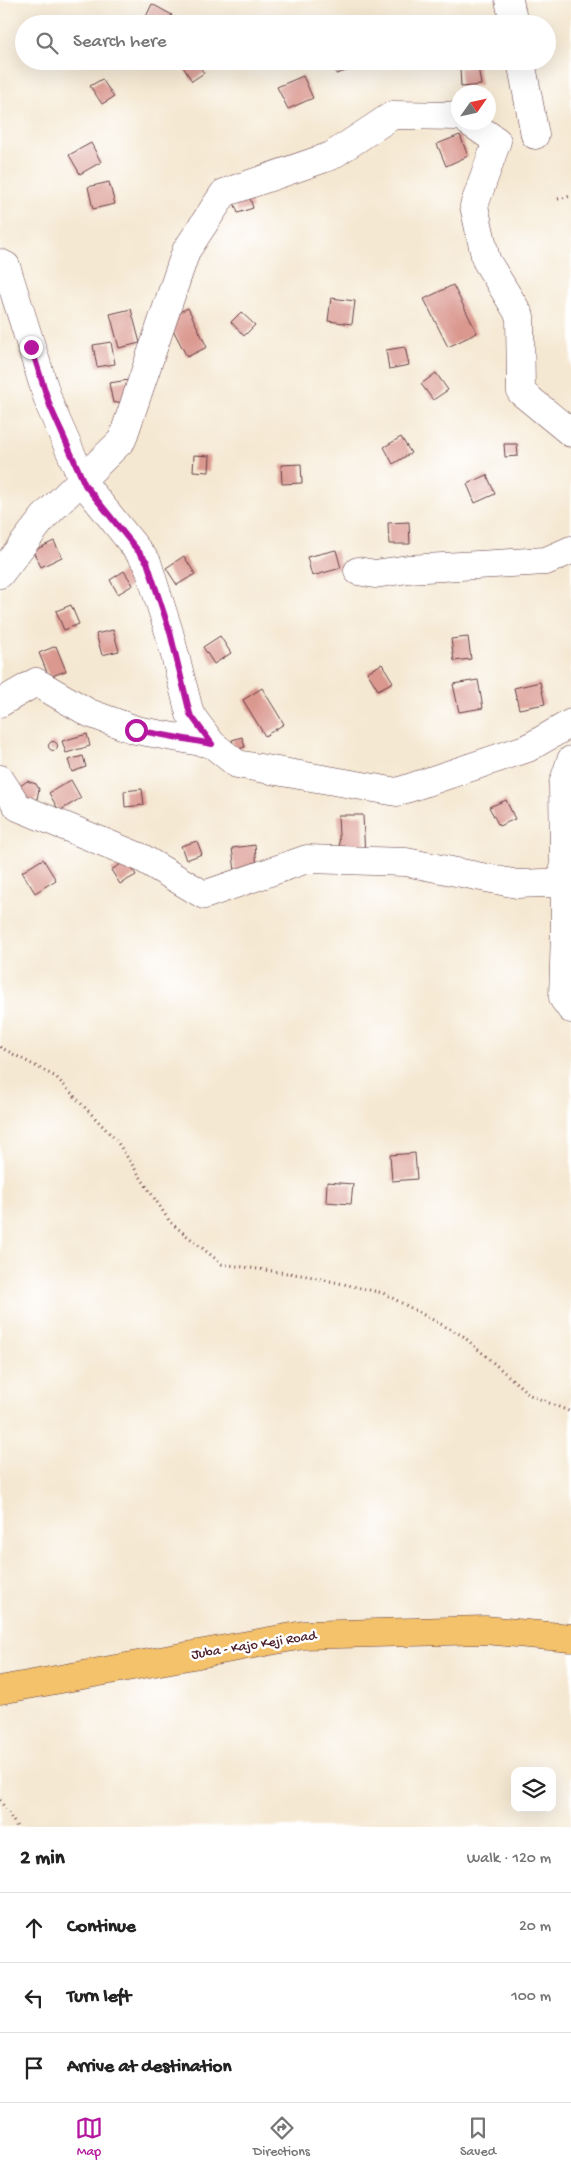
<!DOCTYPE html>
<meta charset="utf-8">
<style>
:root{--surface:#fff;--page:#f6f6f6;--text:#222;--muted:#767676;--line:#e0e0e0;--accent:#b5179e}
body{margin:0;font-family:"Gochi Hand",sans-serif;background:var(--page);color:var(--text)}
.controls{position:absolute;right:15px;bottom:15px;display:grid;overflow:hidden;border-radius:10px;box-shadow:0 5px 20px #0002}
.controls button{width:45px;height:45px;display:grid;place-items:center;padding:0;border:0;border-bottom:1px solid var(--line);background:var(--surface);color:var(--text);font:25px sans-serif}
.compass{position:absolute;left:451px;top:85px;width:45px;height:45px;border-radius:50%;background:var(--surface);box-shadow:0 5px 20px #0002;rotate:56deg}
.stop{position:absolute;width:15px;height:15px;margin:-11px;border:4px solid #b5179e;border-radius:50%;background:#fff}
.stop.end{background:#b5179e;border-color:#fff;box-shadow:0 1px 5px #0008}
.list{margin:0;padding:0;list-style:none}
h2{display:flex;justify-content:space-between;align-items:center;height:65px;margin:0;padding:0 20px;font-size:21px}
h2 small{font-size:16px;font-weight:400;color:var(--muted)}
.list li{display:grid;grid-template-columns:32px 1fr auto;gap:15px;align-items:center;box-sizing:border-box;height:70px;padding:0 20px;border-top:1px solid var(--line)}
.list b{display:block;font-size:19px;white-space:nowrap}
.list em{font-size:16px;font-style:normal;color:var(--muted)}
.icon{flex:none;width:28px;height:28px;fill:none;stroke:currentColor;stroke-width:2;stroke-linecap:round;stroke-linejoin:round}
.map{position:relative;flex:none;width:571px;height:1827px;overflow:hidden}
.search{position:absolute;background:var(--surface);box-shadow:0 5px 20px #0002;left:15px;right:15px;top:15px;height:55px;display:flex;align-items:center;gap:12px;box-sizing:border-box;padding:0 18px;border-radius:28px;color:var(--muted);font-size:19px}
.sheet{height:275px;background:var(--surface)}
nav{display:flex;justify-content:space-around;align-items:center;box-sizing:border-box;height:70px;border-top:1px solid var(--line);background:var(--surface);font-size:14px;color:var(--muted)}
nav a{display:grid;justify-items:center;gap:2px}
nav .on{color:var(--accent)}
.map>svg:first-child{display:block}
</style>
<div class="map">
<svg width="571" height="1827" viewBox="0 0 571 1827">
<rect width="100%" height="100%" fill="#fff"/>
<filter id="ink" filterUnits="userSpaceOnUse"><feTurbulence type="fractalNoise" baseFrequency=".02" numOctaves="2"/><feDisplacementMap in="SourceGraphic" scale="10" xChannelSelector="R" yChannelSelector="G"/><feConvolveMatrix kernelMatrix="1 2 1 2 8 2 1 2 1" color-interpolation-filters="sRGB"/></filter>
<filter id="wash" filterUnits="userSpaceOnUse"><feTurbulence type="fractalNoise" baseFrequency=".0096" numOctaves="4" result="noise"/><feDisplacementMap in="SourceGraphic" scale="20" xChannelSelector="R" yChannelSelector="G"/><feGaussianBlur stdDeviation="1.12" result="paint"/><feColorMatrix in="noise" values="0 0 0 0 0 0 0 0 0 0 0 0 0 0 0 0 0 1.4 0 .05"/><feComposite in="paint" operator="in"/></filter>
<g filter="url(#wash)">
<rect width="100%" height="100%" fill="#f5e8d2"/>
<g id="blocks">
<path fill="#da988f" d="M152 4 172 15 167 24H149L144 21Z
M293 16 297 24H279Z
M192 61H196L204 73 192 81 183 67Z
M333 61H351L353 69 336 74Z
M478 66 481 85 461 87 460 68Z
M303 76 313 98 288 109 277 87Z
M102 79 114 97 102 104 90 86Z
M460 135 468 156 446 166 437 144Z
M91 143 101 162 80 174 69 155Z
M109 182 115 204 93 209 88 187Z
M248 191 253 208 238 213 232 197Z
M453 285 477 333 448 347 424 299Z
M331 298 355 301 352 324 328 321Z
M188 308 207 347 187 357 167 318Z
M131 309 140 343 119 348 110 314Z
M241 312 255 325 244 336 231 322Z
M111 342 115 364 97 367 93 345Z
M405 347 409 365 389 369 386 350Z
M436 373 448 390 433 400 421 384Z
M129 380 133 400 113 403 109 383Z
M401 437 411 453 393 464 384 447Z
M504 444H517L518 456 505 457Z
M194 455 210 456 209 472 193 471Z
M301 464 302 483 282 484 281 465Z
M487 475 495 494 475 503 467 484Z
M409 522 410 544H389L388 523Z
M54 541 62 557 41 567 33 551Z
M336 550 341 568 312 576 307 557Z
M184 556 195 574 177 585 166 568Z
M124 571 133 585 118 594 110 580Z
M71 605 79 624 64 630 56 611Z
M113 630 119 651 102 655 96 634Z
M220 636 231 653 214 664 203 647Z
M468 637 471 659 454 661 451 639Z
M56 646 66 671 49 677 39 653Z
M382 664 393 682 378 690 367 672Z
M478 680 483 708 459 712 453 684Z
M540 682 545 704 519 709 514 688Z
M262 688 284 724 265 736 243 700Z
M87 734 90 746 66 753 62 741Z
M242 737 245 747 235 750 232 740Z
M48.5 746a4.5 4.5 0 1 1 9 0a4.5 4.5 0 1 1-9 0Z
M83 756 86 767 72 772 68 760Z
M71 780 81 798 59 811 49 793Z
M27 781 36 784 39 789 37 799 33 801 28 802 19 787Z
M142 789 144 805 125 807 124 791Z
M506 800 515 819 499 826 489 807Z
M338 815H363L365 857H340Z
M197 841 202 854 186 860 181 846Z
M255 845 257 868 235 871 232 848Z
M43 859 56 880 35 893 22 872Z
M128 860 136 875 120 884 111 870Z
M415 1153 417 1179 392 1181 390 1155Z
M327 1182 353 1184 351 1204 326 1202Z"/>
</g>
</g>
<g filter="url(#ink)">
<use href="#blocks" fill-opacity="0" stroke="#643d44" stroke-width="1"/>
<g fill="none" stroke-linecap="round" stroke-linejoin="round">
<defs>
<path id="minor" d="M509 0 514 24
M521 61 535 135
M469 122 497 141 474 206 486 260 520 316 521 392 571 433
M0 263 6 266 50 406 85 485 147 562 169 632 190 714 212 744 237 764 397 792 528 748 571 723
M358 571 375 574 408 569 546 561 571 550
M0 574 44 517 122 440 186 251 224 193 331 156 393 115 458 116
M0 703 36 682 89 713 136 730 212 744
M0 779 18 807 142 858 204 895 307 859 406 862 517 884 571 882
M565 930 563 784 571 760
M571 930H565L563 998 571 1009"/>
<path id="major" d="M0 1690 303 1635 485 1630 571 1638"/>
</defs>
<use href="#minor" stroke="#643d44" stroke-width="29"/>
<use href="#major" stroke="#643d44" stroke-width="29"/>
<path stroke="#643d44" stroke-width="3" stroke-dasharray="1 4" stroke-linecap="butt" d="M558 199 571 196
M0 1047 56 1077 116 1140 170 1222 222 1264 308 1276 383 1293 463 1336 530 1395 571 1412
M0 1800 17 1827"/>
<use href="#minor" stroke="#fff" stroke-width="28"/>
<use href="#major" stroke="#f3c26a" stroke-width="28"/>
</g>
</g>
<g fill="none" stroke-linecap="round" stroke-linejoin="round" filter="url(#ink)">
<path stroke="#b5179e" stroke-width="6" d="M31 347 50 406 85 485 147 562 170 632 190 714 212 744 136 730"/>
</g>
<g text-anchor="middle" dominant-baseline="central" stroke-width="5" stroke-linejoin="round" paint-order="stroke">
<g font-size="14" fill="#4a1f2b" stroke="#fff">
<text transform="translate(254 1646) rotate(-9)">Juba - Kajo Keji Road</text>
</g>
</g>
</svg>
<div class="controls">
<button><svg class="icon" aria-label="layers" viewBox="0 0 24 24"><path d="M12 4l9 5-9 5-9-5zM3 14l9 5 9-5"/></svg></button>
</div>
<svg class="compass" viewBox="-18 -18 36 36"><path d="M0-13l5 13h-10z" fill="#e53935"/><path d="M0 13l5-13h-10z" fill="#767676"/></svg>
<div class="stop" style="left:136px;top:730px"></div>
<div class="stop end" style="left:31px;top:347px"></div>
<div class="search"><svg class="icon" aria-label="search" viewBox="0 0 24 24"><circle cx="10" cy="10" r="6"/><path d="M15 15l6 6"/></svg>Search here</div>
</div>
<section class="sheet">
<h2>2 min<small>Walk · 120 m</small></h2>
<ul class="list">
<li><svg class="icon" aria-label="ahead" viewBox="0 0 24 24"><path d="M12 20V5M6 11l6-6 6 6"/></svg><div><b>Continue</b></div><em>20 m</em></li>
<li><svg class="icon" aria-label="left" viewBox="0 0 24 24"><path d="M17 20v-9H6M10 6l-5 5 5 5"/></svg><div><b>Turn left</b></div><em>100 m</em></li>
<li><svg class="icon" aria-label="arrive" viewBox="0 0 24 24"><path d="M6 21V4h12l-3 4 3 4H6"/></svg><div><b>Arrive at destination</b></div></li>
</ul>
</section>
<nav>
<a class="on"><svg class="icon" aria-label="map" viewBox="0 0 24 24"><path d="M3 6l6-2 6 2 6-2v14l-6 2-6-2-6 2zM9 4v14M15 6v14"/></svg>Map</a>
<a><svg class="icon" aria-label="directions" viewBox="0 0 24 24"><path d="M12 3l9 9-9 9-9-9zM9 14v-3h6M13 9l2 2-2 2"/></svg>Directions</a>
<a><svg class="icon" aria-label="saved" viewBox="0 0 24 24"><path d="M7 4h10v16l-5-4-5 4z"/></svg>Saved</a>
</nav>
